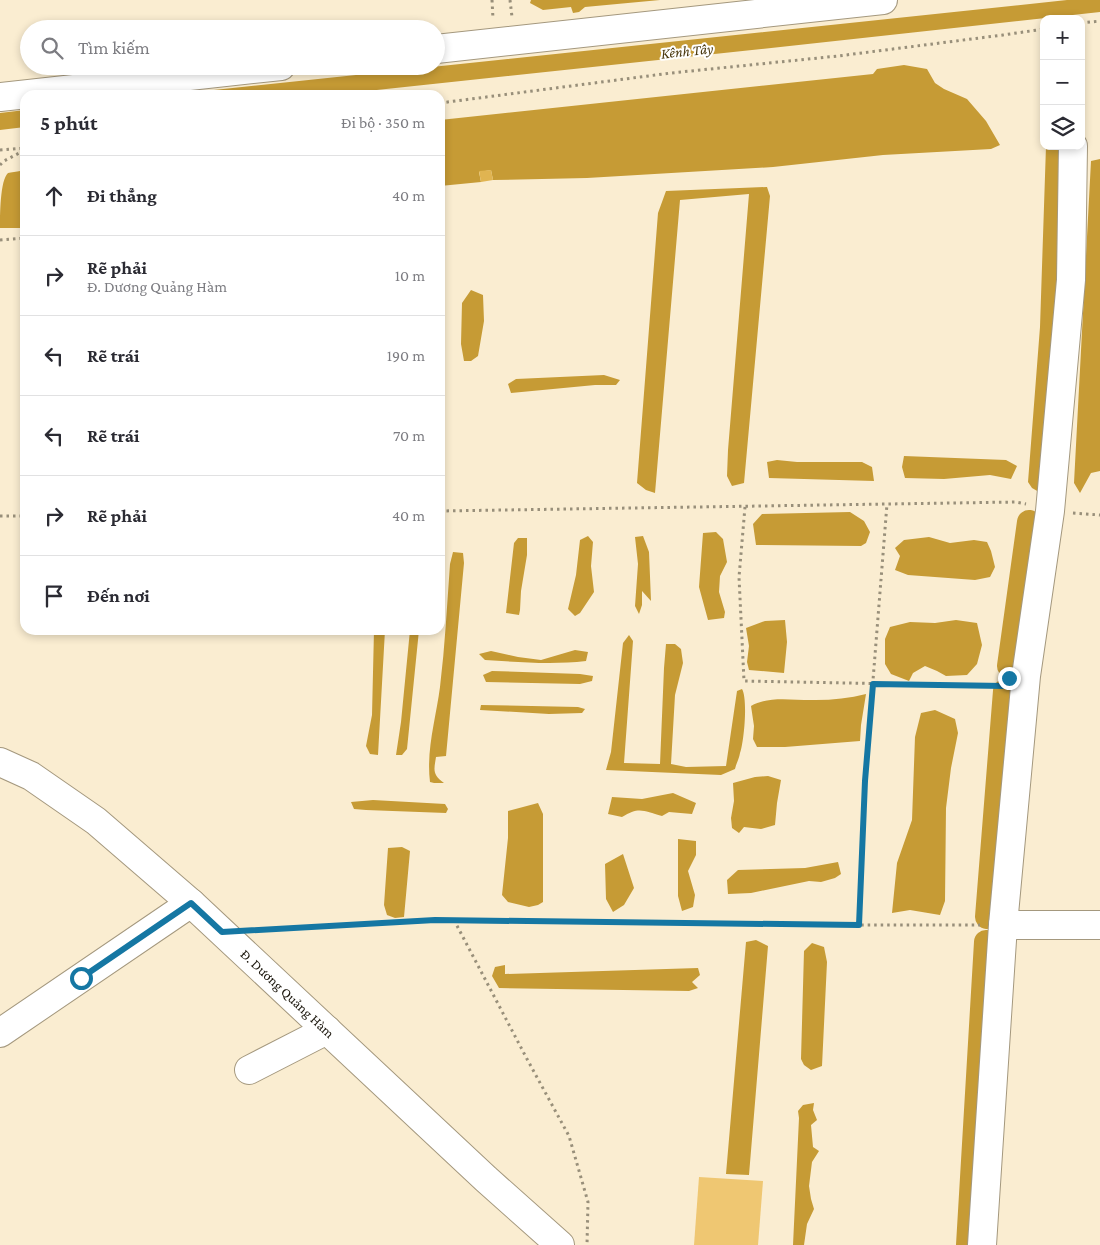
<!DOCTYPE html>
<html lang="vi">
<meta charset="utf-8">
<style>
:root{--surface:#fff;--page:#f2f2f3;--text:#2b2b33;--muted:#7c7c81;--line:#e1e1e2}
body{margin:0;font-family:"Crimson Pro",serif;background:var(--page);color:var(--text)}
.controls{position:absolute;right:15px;top:15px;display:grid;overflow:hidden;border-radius:10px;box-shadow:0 2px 8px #0003}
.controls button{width:45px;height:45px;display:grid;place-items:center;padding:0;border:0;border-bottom:1px solid var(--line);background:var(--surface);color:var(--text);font:25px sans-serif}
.stop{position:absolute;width:15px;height:15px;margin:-11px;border:4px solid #1577a3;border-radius:50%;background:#fff}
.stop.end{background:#1577a3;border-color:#fff;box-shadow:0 1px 5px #0008}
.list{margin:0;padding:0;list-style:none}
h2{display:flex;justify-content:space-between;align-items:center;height:65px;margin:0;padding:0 20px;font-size:21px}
h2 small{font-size:16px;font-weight:400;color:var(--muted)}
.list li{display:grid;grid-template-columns:32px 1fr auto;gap:15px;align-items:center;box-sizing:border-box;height:80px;padding:0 20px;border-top:1px solid var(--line)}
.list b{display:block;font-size:19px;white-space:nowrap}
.list p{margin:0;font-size:16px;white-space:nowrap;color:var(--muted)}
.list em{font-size:16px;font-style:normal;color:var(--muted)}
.icon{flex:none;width:28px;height:28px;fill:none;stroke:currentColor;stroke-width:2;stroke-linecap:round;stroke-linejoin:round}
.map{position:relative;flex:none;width:1100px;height:1245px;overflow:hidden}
.search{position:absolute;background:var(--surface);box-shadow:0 2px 8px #0003;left:20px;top:20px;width:425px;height:55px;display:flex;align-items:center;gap:12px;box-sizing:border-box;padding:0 18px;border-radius:28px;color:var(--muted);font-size:19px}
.panel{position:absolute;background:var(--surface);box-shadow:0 2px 8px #0003;left:20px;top:90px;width:425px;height:545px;border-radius:15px}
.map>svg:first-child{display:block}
</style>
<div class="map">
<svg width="1100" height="1245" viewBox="0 0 1100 1245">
<rect width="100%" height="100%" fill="#faedd1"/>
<path fill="#efc772" d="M699 1177 763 1181 758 1245H694Z"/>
<path fill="#c69b35" d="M531 0H660L585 7 579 12 573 13 571 7 543 10 530 3Z
M1067 0H1100V12L752 50 330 95H167Z
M904 65 927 69 935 83 944 89 967 99 986 121 1000 145 991 149 883 155 773 167 587 178 493 180 491 170 479 172 481 182 440 186V120L873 74 877 69Z
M25 110V127L0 130V113Z
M1046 146H1061L1057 280 1039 492 1032 488 1028 482 1040 327Z
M1100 159V471L1091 473 1080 493 1074 483 1091 161Z
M20 171H25V228H0C0 216 0 180 8 173 11 172 17 172 20 171Z
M767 187 770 196 744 483 732 486 727 476 728 450 749 194 680 200 655 493 646 490 637 483 658 213 666 191Z
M471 290 483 295 484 321 478 356 471 361H464L461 344 462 303Z
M604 375 620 380 616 385H595L511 393 508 384 516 379Z
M904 456 1006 460 1017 466 1011 479 990 475 944 479 905 478 902 467Z
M777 460 797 462H862L872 467 874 481 769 478 767 462Z
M850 512 864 521 870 532 866 543 861 546 756 545 753 524 762 514Z
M716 532 723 539 727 562 720 576 719 592 725 612 724 618 708 620 699 587 703 533Z
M588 536 593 542 591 566 594 592 580 613 575 616 568 609 576 575 580 540Z
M643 536 649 552 651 601 642 591V605L639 614 635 606 638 564 635 537Z
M929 537 950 543 974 540 987 542 991 551 995 567 990 577 975 580 908 575 895 570 900 556 895 548 904 540Z
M518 538H527V555L521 591 520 610 519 615 506 613 514 543Z
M453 552 463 553 464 563 446 756 436 757C434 770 432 774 444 783H434L430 782C426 750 436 718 440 687 445 646 447 605 450 564Z
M785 620 787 642 784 673 749 670 747 662 749 646 746 628 765 621Z
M956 620 977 623 982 645 977 664 967 675 946 676 937 671 925 666 913 673 909 681 891 674 885 664V639L890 627 910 622 935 623Z
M374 630H385L378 755 370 754 366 746 372 715Z
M410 630H419L407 749 402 755H396L401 722Z
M629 635 633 641 624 763 660 764 664 668 666 644H675L681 649 683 663 675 695 671 764 686 767 726 766 737 691 742 689C748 699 744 742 740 753 739 759 736 764 735 769L721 775 606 770 611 752 623 643Z
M575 650 588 652 586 661C552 665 518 662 485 660L479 654 491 651 518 657 541 660Z
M492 671 580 674 593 676 592 681 580 684 486 682 483 675Z
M866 694 861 725 860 741 785 747H757L753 739 754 726 751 706C770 695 795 701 816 700 833 700 850 698 866 694Z
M481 705 578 707 585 709 582 713 549 714 480 710Z
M935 710 955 719 958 733 951 768 946 808 945 901 940 915 910 910 892 913 897 863 912 820 915 737 921 713Z
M768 776 781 780 777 803 775 825 761 829 744 827 739 833 732 828 731 818 734 801 733 783 755 777Z
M673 793 696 803 692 814 669 812 662 816C644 811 639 806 622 817L608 814 612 797 642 799Z
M373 800 445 804 448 809 446 813 366 810 354 809 351 802Z
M538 803 543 814V902L538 905 529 907 508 902 502 895 508 838V811Z
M678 839 696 841V855L688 871 695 895 693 907 682 911 678 896Z
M402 847 410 851 404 917 395 918 387 915 384 905 388 848Z
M623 854 634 888 624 905 613 912 606 899 605 864Z
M838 862 841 874 835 878 821 882 809 881 751 893 728 894 727 880 738 870 805 868Z
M756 940 768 946 749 1175 726 1174 746 942Z
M812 943 824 947 827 962 822 1066 811 1070 804 1065 801 1059 804 951Z
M505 965V974L698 968 700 975 692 982 698 988 689 991 499 988 492 976 495 967Z
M814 1103 813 1110 817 1120 811 1125 813 1147 819 1151 812 1162 809 1186 811 1199 814 1209 807 1224 804 1245H793L799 1118 798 1111 803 1105Z"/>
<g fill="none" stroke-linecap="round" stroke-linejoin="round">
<path stroke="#c69b35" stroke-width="24" d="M1009 666 1029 522
M987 917 1005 691
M968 1245 986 942"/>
</g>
<path fill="#e0b451" d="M491 170 493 180 481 182 479 171Z"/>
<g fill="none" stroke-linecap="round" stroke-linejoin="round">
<defs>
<g id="minor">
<path d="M436 49 883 0"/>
<path d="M0 97 281 66"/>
<path id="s1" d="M0 762 31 776 96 821 191 903 486 1179 560 1245"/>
<path d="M1003 925H1100"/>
<path d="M0 1033 191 903"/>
<path d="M249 1070 327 1030"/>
<path d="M982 1245 1003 925 1026 676 1050 511 1071 280 1073 146"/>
</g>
</defs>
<use href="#minor" stroke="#a4987e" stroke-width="30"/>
<path stroke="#988f7a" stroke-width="3" stroke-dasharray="2.5 4" stroke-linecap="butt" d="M492 0 493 19
M510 0 512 17
M1081 23 1100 21
M440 103 671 73 838 56 1003 35 1044 29
M0 150 25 148
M0 165 4 161 25 150
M0 240 25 238
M745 507 739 577 744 681 1001 686
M440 511 1016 502 1026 504
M1073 513 1100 515
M0 516H25
M454 920 527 1059 569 1136 588 1202 587 1245
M859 925 865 781 887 504
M257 930 435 920 859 925H980"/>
<use href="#minor" stroke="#fff" stroke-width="28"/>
</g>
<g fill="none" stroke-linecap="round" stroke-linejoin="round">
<path stroke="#1577a3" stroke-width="6" d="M81 978 191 903 222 932 435 920 859 925 865 781 873 684 1005 686 1009 678"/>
</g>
<g text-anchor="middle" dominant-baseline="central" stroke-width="4" stroke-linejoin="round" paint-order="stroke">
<g font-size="14" fill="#1a150b" stroke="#fff">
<text stroke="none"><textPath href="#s1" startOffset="371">Đ. Dương Quảng Hàm</textPath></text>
</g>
<g font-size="15" font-style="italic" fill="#49370d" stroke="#fff">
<text transform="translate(687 51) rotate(-6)">Kênh Tây</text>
</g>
</g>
</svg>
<div class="controls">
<button>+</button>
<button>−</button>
<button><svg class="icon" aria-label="layers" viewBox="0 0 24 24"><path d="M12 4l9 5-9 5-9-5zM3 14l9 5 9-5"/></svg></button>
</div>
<div class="stop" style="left:81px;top:978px"></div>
<div class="stop end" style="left:1009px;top:678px"></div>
<div class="search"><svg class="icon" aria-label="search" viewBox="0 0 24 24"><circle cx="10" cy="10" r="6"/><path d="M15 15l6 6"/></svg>Tìm kiếm</div>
<section class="panel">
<h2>5 phút<small>Đi bộ · 350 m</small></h2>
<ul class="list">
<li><svg class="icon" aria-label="ahead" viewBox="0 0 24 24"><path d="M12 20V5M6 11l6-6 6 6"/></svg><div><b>Đi thẳng</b></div><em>40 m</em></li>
<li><svg class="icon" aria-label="right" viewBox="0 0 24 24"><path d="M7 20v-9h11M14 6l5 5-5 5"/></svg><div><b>Rẽ phải</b><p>Đ. Dương Quảng Hàm</p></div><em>10 m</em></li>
<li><svg class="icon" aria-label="left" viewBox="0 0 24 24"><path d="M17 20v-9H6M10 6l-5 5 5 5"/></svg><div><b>Rẽ trái</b></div><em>190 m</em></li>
<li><svg class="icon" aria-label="left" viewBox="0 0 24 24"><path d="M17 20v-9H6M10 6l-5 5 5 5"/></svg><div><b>Rẽ trái</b></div><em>70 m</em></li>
<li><svg class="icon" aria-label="right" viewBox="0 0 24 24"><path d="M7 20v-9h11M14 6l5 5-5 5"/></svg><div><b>Rẽ phải</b></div><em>40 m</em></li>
<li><svg class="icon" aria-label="arrive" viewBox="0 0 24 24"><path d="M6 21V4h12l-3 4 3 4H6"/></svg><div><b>Đến nơi</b></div></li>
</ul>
</section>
</div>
